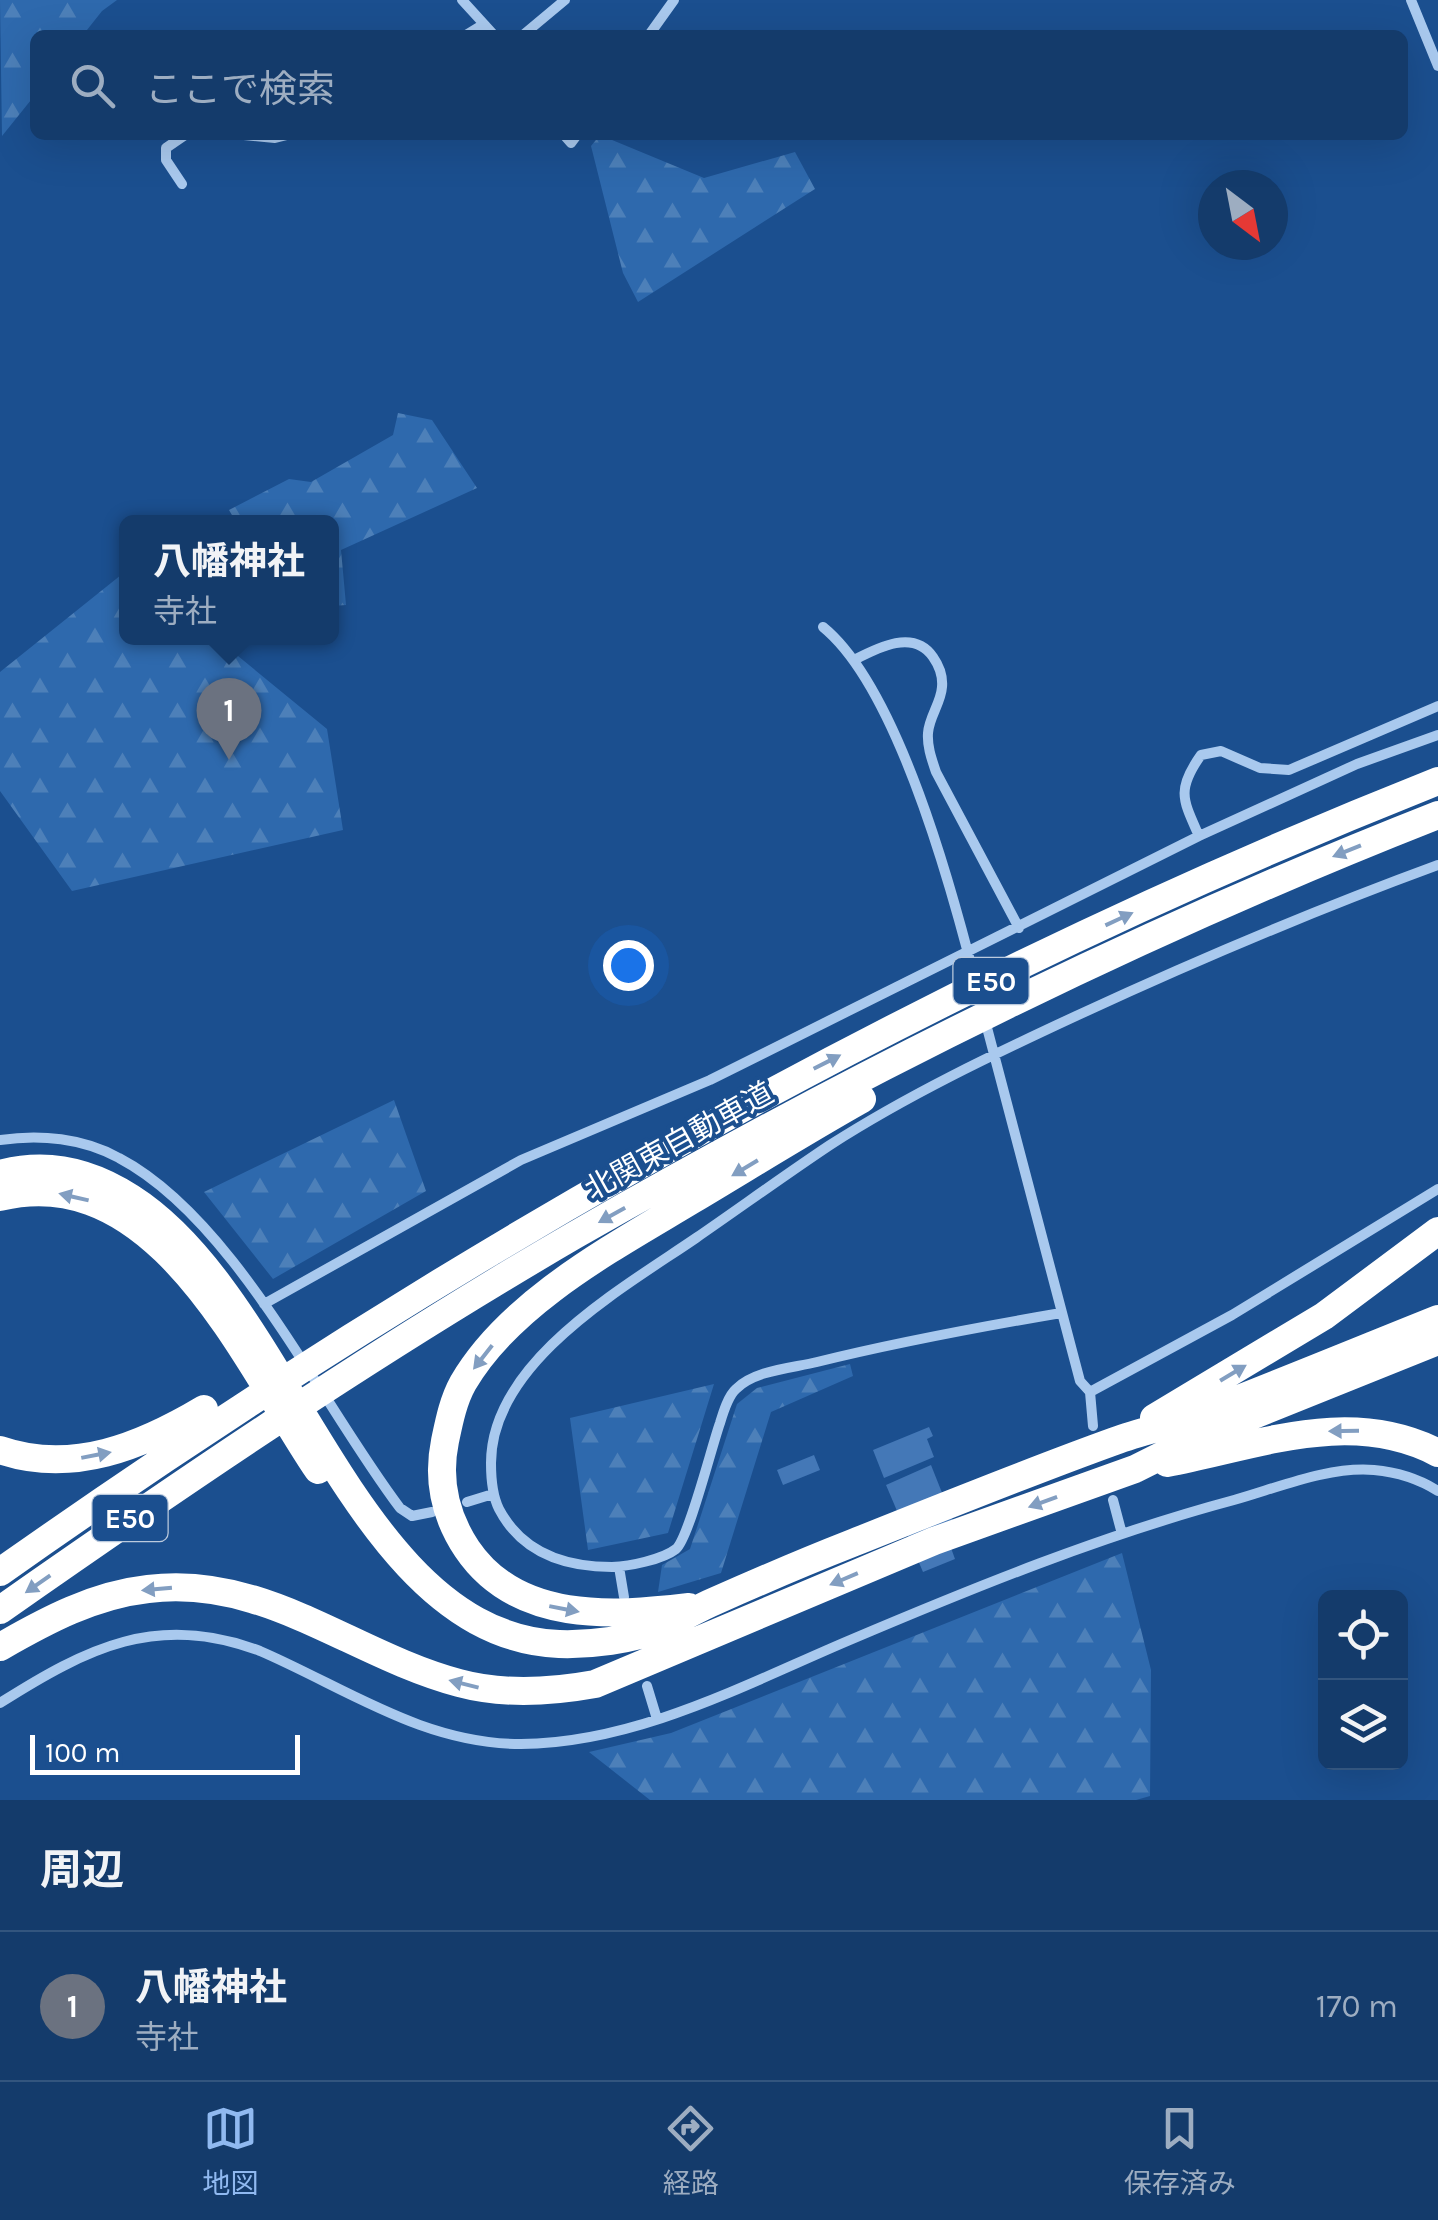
<!DOCTYPE html>
<html lang="ja">
<meta charset="utf-8">
<style>
:root{--surface:#143b6b;--page:#1d4271;--text:#f1f3f6;--muted:#9dadc1;--line:#33557e;--accent:#90b9f0}
body{margin:0;font-family:Karla,"Noto Sans JP",sans-serif;background:var(--page);color:var(--text)}
.controls{position:absolute;right:30px;bottom:30px;display:grid;overflow:hidden;border-radius:15px;box-shadow:0 10px 40px #0002}
.controls button{width:90px;height:90px;display:grid;place-items:center;padding:0;border:0;border-bottom:2px solid var(--line);background:var(--surface);color:var(--text);font:50px sans-serif}
.compass{position:absolute;left:1198px;top:170px;width:90px;height:90px;border-radius:50%;background:var(--surface);box-shadow:0 10px 40px #0002;rotate:148deg}
.scale{position:absolute;left:30px;bottom:25px;width:270px;box-sizing:border-box;padding-left:10px;border:5px solid #fff;border-top:0;font-size:28px;line-height:35px;white-space:nowrap;color:#fff;-webkit-text-stroke:8px #1b4f8f;paint-order:stroke}
.you{position:absolute;left:628px;top:965px;width:35px;height:35px;margin:-25px;border:8px solid #fff;border-radius:50%;background:#1a73e8;box-shadow:0 0 0 15px #1a73e833}
.badge{display:grid;place-items:center;width:65px;height:65px;border-radius:50%;background:var(--accent);color:#fff;font-size:32px;font-weight:700}
.pin{position:absolute;translate:-50% -82px;filter:drop-shadow(0 2px 5px #0008)}
.pin::after{content:'';position:absolute;top:52px;width:35px;height:30px;background:inherit;clip-path:polygon(0 0,100% 0,50% 100%)}
.popup{position:absolute;left:119px;top:515px;width:220px;height:130px;box-sizing:border-box;display:grid;place-content:center;border-radius:15px;background:var(--surface);filter:drop-shadow(0 2px 8px #0005);font-size:32px;white-space:nowrap;color:var(--muted)}
.popup b{font-size:38px;color:var(--text)}
.popup::after{content:'';position:absolute;left:50%;top:100%;margin-left:-20px;border:20px solid transparent;border-top-color:var(--surface)}
.list{margin:0;padding:0;list-style:none}
h2{display:flex;justify-content:space-between;align-items:center;height:130px;margin:0;padding:0 40px;font-size:42px}
h2 small{font-size:32px;font-weight:400;color:var(--muted)}
.list li{display:grid;grid-template-columns:65px 1fr auto;gap:30px;align-items:center;box-sizing:border-box;height:150px;padding:0 40px;border-top:2px solid var(--line)}
.list b{display:block;font-size:38px;white-space:nowrap}
.list p{margin:0;font-size:32px;white-space:nowrap;color:var(--muted)}
.list em{font-size:32px;font-style:normal;color:var(--muted)}
.icon{flex:none;width:55px;height:55px;fill:none;stroke:currentColor;stroke-width:2;stroke-linecap:round;stroke-linejoin:round}
.map{position:relative;flex:none;width:1438px;height:1800px;overflow:hidden}
.search{position:absolute;background:var(--surface);box-shadow:0 10px 40px #0002;left:30px;right:30px;top:30px;height:110px;display:flex;align-items:center;gap:25px;box-sizing:border-box;padding:0 35px;border-radius:15px;color:var(--muted);font-size:38px}
.sheet{height:280px;background:var(--surface)}
nav{display:flex;justify-content:space-around;align-items:center;box-sizing:border-box;height:140px;border-top:2px solid var(--line);background:var(--surface);font-size:28px;color:var(--muted)}
nav a{display:grid;justify-items:center;gap:5px}
nav .on{color:var(--accent)}
.map>svg:first-child{display:block}
</style>
<div class="map">
<svg width="1438" height="1800" viewBox="0 0 1438 1800">
<defs>
<pattern id="forest-firs" width="22" height="20" patternUnits="userSpaceOnUse" patternTransform="scale(2.5)"><rect width="22" height="20" fill="#2e69ad"/><path d="M5 1l3.5 6h-7zM16 11l3.5 6h-7z" fill="#4d80b9"/></pattern>
</defs>
<rect width="100%" height="100%" fill="#1b4f8f"/>
<path fill="url(#forest-firs)" d="M0 0H117L102 11 83 35H35V95L2 136Z
M600 135 704 178 795 152 815 189 638 302 623 273 591 146Z
M398 413 432 420 477 488 341 550 346 605 332 606V522H236L229 510 289 479 311 482 393 435Z
M126 571V638H216L327 729 343 830 72 891 0 791V672Z
M394 1100 426 1191 273 1279 204 1192Z
M850 1364 853 1376 771 1412 721 1573 658 1592 662 1565 690 1549 737 1404 757 1388Z
M714 1384 668 1533 588 1550 570 1418Z
M1122 1553 1151 1670 1150 1796 1136 1800H650L589 1752 671 1733Z"/>
<path fill="#4478b7" d="M929 1427 933 1436 927 1439 934 1457 884 1478 873 1450Z
M814 1455 820 1470 783 1485 777 1470Z
M931 1465 956 1528 951 1548 955 1559 923 1572 886 1485Z"/>
<g fill="none" stroke-linecap="round" stroke-linejoin="round">
<path stroke="#a9c9ee" stroke-width="10" d="M462 0 494 35
M1411 0 1438 66
M466 35 484 24
M523 35 565 0
M649 35 674 0
M244 135 275 138 287 135
M564 135 571 143 577 135
M182 184 166 160V148L185 135
M823 627C898 688 952 889 976 984
M854 660C879 647 914 629 933 657 940 667 943 676 942 687 941 703 929 717 928 733 927 747 932 760 936 772L1019 928
M1199 836C1183 800 1176 790 1201 755L1221 751 1260 768 1289 770 1438 706
M985 1020 1080 1381 1090 1392 1093 1426
M0 1140C40 1134 83 1138 119 1158 235 1219 321 1404 400 1508L412 1516 432 1512
M264 1304 521 1160 710 1080 1199 836 1357 764 1438 735
M1061 1313C979 1327 898 1342 817 1362 793 1368 755 1370 736 1389 728 1396 723 1413 720 1423 712 1445 689 1538 676 1549 662 1560 629 1566 612 1567 565 1567 522 1553 499 1509 492 1495 491 1478 491 1463 491 1362 623 1288 696 1238 741 1207 785 1175 830 1145 908 1095 992 1055 1076 1016 1195 961 1315 910 1438 865
M1090 1392 1232 1315 1438 1189
M1113 1500 1122 1534
M467 1502 493 1494
M619 1567 624 1597
M647 1686 657 1719
M0 1703C87 1648 157 1612 260 1651 346 1688 423 1744 521 1744 637 1743 746 1684 850 1640 975 1587 1103 1535 1234 1500 1277 1488 1329 1466 1374 1470 1396 1472 1419 1479 1438 1491"/>
<path stroke="#fff" stroke-width="28" d="M0 1174C47 1161 91 1172 131 1198 291 1300 353 1635 559 1644 591 1645 631 1640 661 1628 679 1620 696 1609 715 1601 760 1581 804 1562 850 1544 938 1509 1026 1473 1115 1441 1142 1431 1171 1425 1198 1415 1278 1384 1358 1351 1438 1319
M0 1197C159 1158 246 1364 318 1470
M1154 1418 1324 1316 1438 1231
M0 1450C72 1475 142 1446 204 1409
M1167 1463C1257 1446 1350 1407 1438 1453
M0 1572C449 1255 926 984 1438 781
M689 1607C612 1616 517 1623 467 1549 445 1516 437 1480 445 1441 449 1422 453 1401 463 1383 510 1302 614 1247 692 1200 749 1166 805 1131 862 1099
M0 1610C187 1479 377 1350 575 1235 853 1075 1140 932 1438 815
M0 1647C47 1620 94 1595 148 1589 264 1574 353 1655 459 1683 503 1695 551 1692 595 1684L934 1541 1135 1469 1199 1437 1438 1341"/>
</g>
<defs><path id="oneway-solid" d="M-6-.8H1V-3.2L6.5 0L1 3.2V.8H-6Z" transform="scale(2.5)"/></defs>
<g fill="#829ec1">
<use href="#oneway-solid" transform="translate(1347 851) rotate(158)"/>
<use href="#oneway-solid" transform="translate(1119 919) rotate(-25)"/>
<use href="#oneway-solid" transform="translate(827 1062) rotate(-27)"/>
<use href="#oneway-solid" transform="translate(745 1168) rotate(149)"/>
<use href="#oneway-solid" transform="translate(74 1197) rotate(-167)"/>
<use href="#oneway-solid" transform="translate(612 1215) rotate(151)"/>
<use href="#oneway-solid" transform="translate(483 1357) rotate(128)"/>
<use href="#oneway-solid" transform="translate(1233 1373) rotate(-31)"/>
<use href="#oneway-solid" transform="translate(1344 1431) rotate(179)"/>
<use href="#oneway-solid" transform="translate(96 1455) rotate(-11)"/>
<use href="#oneway-solid" transform="translate(1043 1502) rotate(160)"/>
<use href="#oneway-solid" transform="translate(844 1579) rotate(157)"/>
<use href="#oneway-solid" transform="translate(38 1584) rotate(145)"/>
<use href="#oneway-solid" transform="translate(157 1589) rotate(175)"/>
<use href="#oneway-solid" transform="translate(564 1609) rotate(11)"/>
<use href="#oneway-solid" transform="translate(464 1684) rotate(-166)"/>
</g>
<g text-anchor="middle" dominant-baseline="central" stroke-width="8" stroke-linejoin="round" paint-order="stroke">
<g fill="#1b4f8f" stroke="#bbcadd" stroke-width="2.5">
<rect x="953.5" y="958" width="75" height="46" rx="8"/>
<rect x="92.5" y="1495" width="75" height="46" rx="8"/>
</g>
<g font-size="28" font-weight="bold" fill="#fff">
<text x="991" y="981">E50</text>
<text x="130" y="1518">E50</text>
</g>
<g font-size="30" fill="#fff" stroke="#1b4f8f">
<text transform="translate(679 1141) rotate(-29)">北関東自動車道</text>
</g>
</g>
</svg>
<div class="controls">
<button><svg class="icon" aria-label="locate" viewBox="0 0 24 24"><circle cx="12" cy="12" r="6"/><path d="M12 2v4M12 18v4M2 12h4M18 12h4"/></svg></button>
<button><svg class="icon" aria-label="layers" viewBox="0 0 24 24"><path d="M12 4l9 5-9 5-9-5zM3 14l9 5 9-5"/></svg></button>
</div>
<svg class="compass" viewBox="-18 -18 36 36"><path d="M0-13l5 13h-10z" fill="#e53935"/><path d="M0 13l5-13h-10z" fill="#9dadc1"/></svg>
<div class="scale">100 m</div>
<div class="you"></div>
<div class="pin badge" style="left:229px;top:760px;background:#6b7280">1</div>
<div class="popup"><b>八幡神社</b>寺社</div>
<div class="search"><svg class="icon" aria-label="search" viewBox="0 0 24 24"><circle cx="10" cy="10" r="6"/><path d="M15 15l6 6"/></svg>ここで検索</div>
</div>
<section class="sheet">
<h2>周辺<small></small></h2>
<ul class="list">
<li><span class="badge" style="background:#6b7280">1</span><div><b>八幡神社</b><p>寺社</p></div><em>170 m</em></li>
</ul>
</section>
<nav>
<a class="on"><svg class="icon" aria-label="map" viewBox="0 0 24 24"><path d="M3 6l6-2 6 2 6-2v14l-6 2-6-2-6 2zM9 4v14M15 6v14"/></svg>地図</a>
<a><svg class="icon" aria-label="directions" viewBox="0 0 24 24"><path d="M12 3l9 9-9 9-9-9zM9 14v-3h6M13 9l2 2-2 2"/></svg>経路</a>
<a><svg class="icon" aria-label="saved" viewBox="0 0 24 24"><path d="M7 4h10v16l-5-4-5 4z"/></svg>保存済み</a>
</nav>
